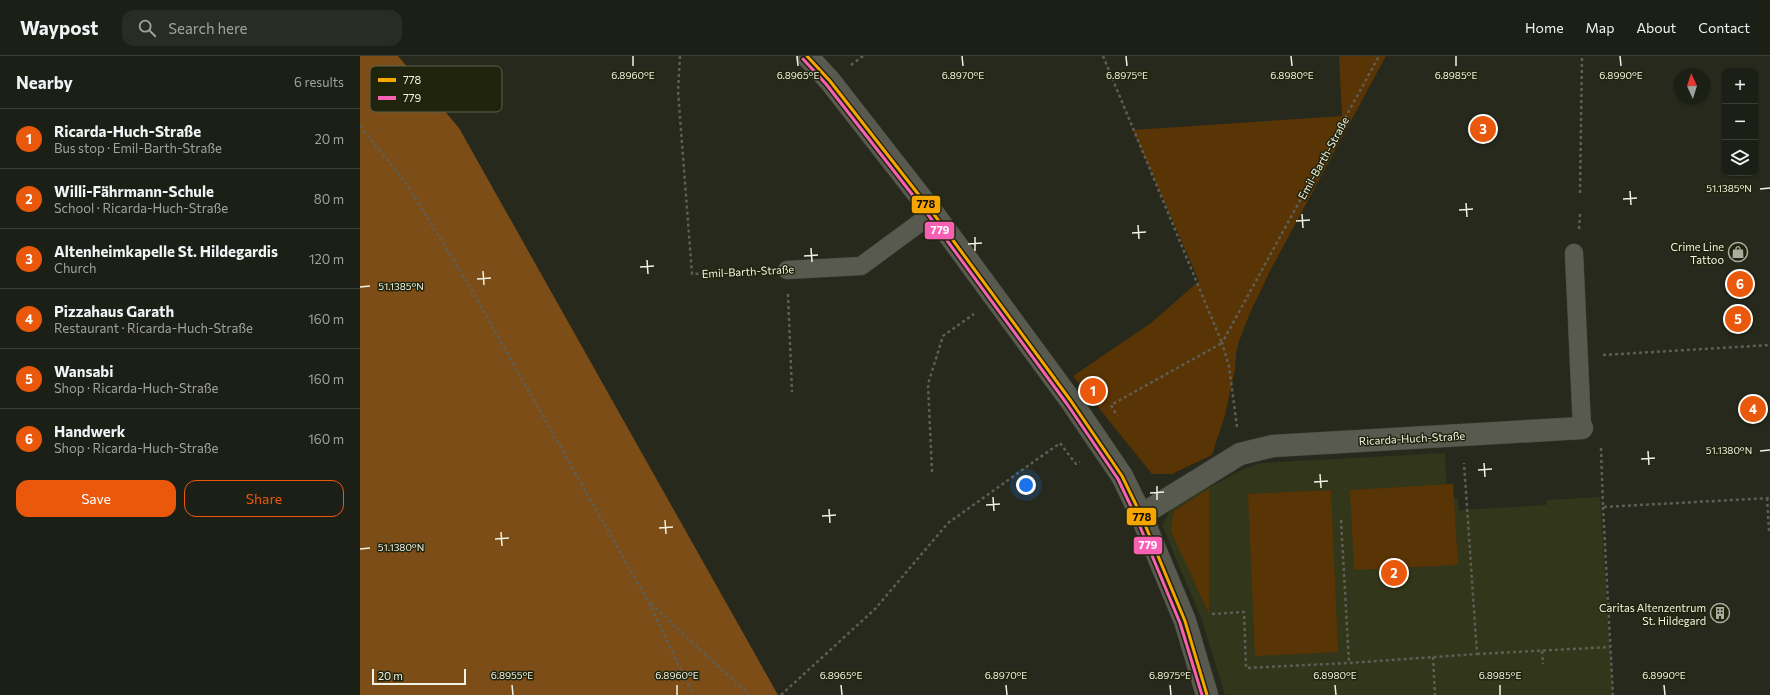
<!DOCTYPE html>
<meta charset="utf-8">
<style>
:root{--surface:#1c1f15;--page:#292c22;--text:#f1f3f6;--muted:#a0a2a0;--line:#3a3d34;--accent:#ea580c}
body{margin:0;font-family:Commissioner,sans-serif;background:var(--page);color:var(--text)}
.controls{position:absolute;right:12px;top:12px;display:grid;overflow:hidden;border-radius:8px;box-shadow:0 1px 3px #0004}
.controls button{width:36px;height:36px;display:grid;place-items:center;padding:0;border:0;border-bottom:1px solid var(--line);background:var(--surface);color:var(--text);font:20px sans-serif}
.compass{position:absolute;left:1314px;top:12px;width:36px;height:36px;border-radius:50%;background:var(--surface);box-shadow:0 1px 3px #0004;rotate:356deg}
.scale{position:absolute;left:12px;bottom:10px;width:94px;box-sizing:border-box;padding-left:4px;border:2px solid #f0f3e4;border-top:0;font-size:11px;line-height:14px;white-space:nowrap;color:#f0f3e4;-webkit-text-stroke:3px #21240d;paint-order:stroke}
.you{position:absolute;left:666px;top:429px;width:14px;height:14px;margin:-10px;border:3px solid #fff;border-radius:50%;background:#1a73e8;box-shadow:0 0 0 6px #1a73e833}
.badge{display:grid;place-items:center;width:26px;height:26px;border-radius:50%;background:var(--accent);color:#fff;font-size:13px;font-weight:700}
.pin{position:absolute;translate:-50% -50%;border:2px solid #fff;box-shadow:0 1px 4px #0006}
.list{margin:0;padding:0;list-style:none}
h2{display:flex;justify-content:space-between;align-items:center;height:52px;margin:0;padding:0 16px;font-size:17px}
h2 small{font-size:13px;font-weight:400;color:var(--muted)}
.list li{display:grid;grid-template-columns:26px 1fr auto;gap:12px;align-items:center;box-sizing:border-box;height:60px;padding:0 16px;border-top:1px solid var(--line)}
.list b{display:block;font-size:15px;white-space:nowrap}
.list p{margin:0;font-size:13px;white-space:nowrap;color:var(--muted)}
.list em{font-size:13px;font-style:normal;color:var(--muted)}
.actions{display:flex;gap:8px;padding:12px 16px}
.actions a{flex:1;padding:9px 0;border:1px solid var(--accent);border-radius:12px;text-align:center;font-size:14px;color:var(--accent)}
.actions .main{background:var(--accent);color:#fff}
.icon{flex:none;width:22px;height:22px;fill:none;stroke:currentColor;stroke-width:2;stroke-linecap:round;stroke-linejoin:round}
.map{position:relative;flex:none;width:1410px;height:639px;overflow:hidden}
header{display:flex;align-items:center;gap:24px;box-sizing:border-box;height:56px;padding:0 20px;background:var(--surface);border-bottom:1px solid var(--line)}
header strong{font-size:19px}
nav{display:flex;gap:22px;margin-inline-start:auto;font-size:14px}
.search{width:280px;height:36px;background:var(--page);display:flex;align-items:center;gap:10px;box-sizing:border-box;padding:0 14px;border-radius:12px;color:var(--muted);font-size:15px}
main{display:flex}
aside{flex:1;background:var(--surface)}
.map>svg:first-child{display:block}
</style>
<header>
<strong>Waypost</strong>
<div class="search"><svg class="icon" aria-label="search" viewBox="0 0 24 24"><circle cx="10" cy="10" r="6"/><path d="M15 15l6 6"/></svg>Search here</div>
<nav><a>Home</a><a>Map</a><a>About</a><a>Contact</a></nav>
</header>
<main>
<aside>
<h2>Nearby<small>6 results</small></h2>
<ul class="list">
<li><span class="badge">1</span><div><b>Ricarda-Huch-Straße</b><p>Bus stop · Emil-Barth-Straße</p></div><em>20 m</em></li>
<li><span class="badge">2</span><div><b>Willi-Fährmann-Schule</b><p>School · Ricarda-Huch-Straße</p></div><em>80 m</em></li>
<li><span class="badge">3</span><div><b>Altenheimkapelle St. Hildegardis</b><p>Church</p></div><em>120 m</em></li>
<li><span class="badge">4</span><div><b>Pizzahaus Garath</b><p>Restaurant · Ricarda-Huch-Straße</p></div><em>160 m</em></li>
<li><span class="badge">5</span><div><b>Wansabi</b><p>Shop · Ricarda-Huch-Straße</p></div><em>160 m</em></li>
<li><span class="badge">6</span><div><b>Handwerk</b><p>Shop · Ricarda-Huch-Straße</p></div><em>160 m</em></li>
</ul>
<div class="actions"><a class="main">Save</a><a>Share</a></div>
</aside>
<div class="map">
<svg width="1410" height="639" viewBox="0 0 1410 639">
<rect width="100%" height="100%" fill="#26291c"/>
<path fill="#32361a" d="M1085 397 1087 442H1098L1099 454 1186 449 1187 444 1240 441 1253 639H865L842 564 802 469 812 451 886 412 902 407Z"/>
<path fill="#593404" d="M979 0H1026L911 213 890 257 879 285 876 298 875 314 865 359 852 399 812 418H792L713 320 791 267 839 225 773 74 982 60Z
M1093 428 1098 509 994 514 990 434Z
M849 433V558L813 480 811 472 814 455Z
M971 434 978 596 895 600 888 438Z"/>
<path fill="#7c4d17" d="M0 0H38L99 72 418 639H0Z"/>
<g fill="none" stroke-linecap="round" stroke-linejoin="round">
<defs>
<path id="service" d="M1214 197 1222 372
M427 214 501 210 573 157"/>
<path id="minor" d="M447 0 470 25 573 157 711 345 762 420 781 459 825 565 847 639
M781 459 880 398 913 390 1222 372"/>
</defs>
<use href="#service" stroke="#44463b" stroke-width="19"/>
<use href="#minor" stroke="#44463b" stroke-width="23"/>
<path stroke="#5d5f57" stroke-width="2.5" stroke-dasharray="3 3" stroke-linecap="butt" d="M320 0 318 35 332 218 403 215
M743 0 862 287 751 349 757 360
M491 9 503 0
M0 70 46 127 107 226 289 547 333 639
M1220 137 1222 0
M1219 173 1220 158
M428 238 432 336
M1243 299 1410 289
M877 371 869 310 862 287 1019 0
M1241 392 1243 451 1410 442
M572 416 568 328 583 280 614 258
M1407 442 1409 475
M1243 451 1253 639
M981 464 989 607 1117 598 1104 407
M291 548 389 639
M852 558 884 556 886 612 989 607
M1182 595 1183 608
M1117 598 1250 591
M1073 601 1075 639
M421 639 515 553 588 467 700 387 716 408 720 406"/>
<use href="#service" stroke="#585a50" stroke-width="18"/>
<use href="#minor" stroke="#585a50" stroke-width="22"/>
<defs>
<path id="bus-1" d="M447 0 470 25 573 157 711 345 762 420 781 459 825 565 847 639"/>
<path id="bus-2" d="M443 3 466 28 569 160 707 348 758 423 776 461 820 567 842 639"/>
</defs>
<use href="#bus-1" stroke="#21240d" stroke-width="6"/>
<use href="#bus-2" stroke="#21240d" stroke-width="6"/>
<use href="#bus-1" stroke="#f7a600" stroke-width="3"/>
<use href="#bus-2" stroke="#f860b3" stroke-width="3"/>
</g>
<path fill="none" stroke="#f0f3e4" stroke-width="1.5" d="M273 0V10M437 0 438 10M602 0 603 10M766 0 767 10M931 0 932 10M1096 0V10M1260 0 1261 10M1400 133 1410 132M1270 135 1271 149M1263 143 1277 142M1106 147 1107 161M1099 154 1113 153M942 158 943 172M936 165 950 164M778 169 779 183M772 177 786 176M615 181V195M608 188 622 187M451 192 452 206M444 200 458 199M287 204 288 218M280 211 294 210M123 215 124 229M117 223 131 222M0 231 10 230M1288 395 1289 409M1400 395 1410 394M1281 403 1295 402M1124 407 1125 421M1118 414 1132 413M960 418 961 432M954 426 968 425M797 430V444M790 437 804 436M633 441 634 455M626 449 640 448M469 453 470 467M462 460 476 459M305 464 306 478M299 472 313 471M141 476 142 490M135 483 149 482M0 493 10 492M152 629 153 639M317 629V639M481 629 482 639M646 629 647 639M810 629 811 639M975 629 976 639M1140 629V639M1304 629 1305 639"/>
<defs>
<symbol id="shop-ring" viewBox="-11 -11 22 22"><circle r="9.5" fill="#21240d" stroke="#a9ac9e" stroke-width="1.5"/><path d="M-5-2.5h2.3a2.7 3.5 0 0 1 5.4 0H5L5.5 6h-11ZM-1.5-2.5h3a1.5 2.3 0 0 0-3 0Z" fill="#a9ac9e"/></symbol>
<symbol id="building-ring" viewBox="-11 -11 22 22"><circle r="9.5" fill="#21240d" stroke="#a9ac9e" stroke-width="1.5"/><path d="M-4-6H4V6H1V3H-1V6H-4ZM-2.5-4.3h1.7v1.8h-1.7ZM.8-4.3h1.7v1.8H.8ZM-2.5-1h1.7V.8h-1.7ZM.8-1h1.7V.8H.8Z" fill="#a9ac9e"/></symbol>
</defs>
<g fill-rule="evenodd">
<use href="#shop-ring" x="1367" y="185" width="22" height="22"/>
<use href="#building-ring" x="1349" y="546" width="22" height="22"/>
</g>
<g text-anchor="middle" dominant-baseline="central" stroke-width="3" stroke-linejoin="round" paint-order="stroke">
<g font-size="11" fill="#f0f3e4" stroke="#21240d">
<text transform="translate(963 102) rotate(-61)">Emil-Barth-Straße</text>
<text transform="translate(388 215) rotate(-3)">Emil-Barth-Straße</text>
<text transform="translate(1052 382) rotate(-3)">Ricarda-Huch-Straße</text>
</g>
<g font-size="11" fill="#f0f3e4" stroke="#21240d" text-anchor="end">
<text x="1364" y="190">Crime Line<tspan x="1364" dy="13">Tattoo</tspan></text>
<text x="1346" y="551">Caritas Altenzentrum<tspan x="1346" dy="13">St. Hildegard</tspan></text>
</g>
</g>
<rect x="10" y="10" width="132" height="46" rx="6" fill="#21240d" stroke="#5f624e" stroke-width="1"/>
<rect x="18" y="22" width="18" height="4" fill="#f7a600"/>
<rect x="18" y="40" width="18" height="4" fill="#f860b3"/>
<g font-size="11" fill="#f0f3e4">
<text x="43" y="28">778</text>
<text x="43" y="46">779</text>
</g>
<g font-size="10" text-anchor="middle" fill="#f0f3e4" stroke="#21240d" stroke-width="3" stroke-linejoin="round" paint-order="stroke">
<text x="273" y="23">6.8960°E</text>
<text x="438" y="23">6.8965°E</text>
<text x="603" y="23">6.8970°E</text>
<text x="767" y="23">6.8975°E</text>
<text x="932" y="23">6.8980°E</text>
<text x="1096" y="23">6.8985°E</text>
<text x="1261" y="23">6.8990°E</text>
<text x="1369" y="136">51.1385°N</text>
<text x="41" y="234">51.1385°N</text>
<text x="1369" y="398">51.1380°N</text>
<text x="41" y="495">51.1380°N</text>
<text x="152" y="623">6.8955°E</text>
<text x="317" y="623">6.8960°E</text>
<text x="481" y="623">6.8965°E</text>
<text x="646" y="623">6.8970°E</text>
<text x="810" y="623">6.8975°E</text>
<text x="975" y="623">6.8980°E</text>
<text x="1140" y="623">6.8985°E</text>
<text x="1304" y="623">6.8990°E</text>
</g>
<g stroke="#21240d" stroke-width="1.5">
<rect x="551" y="139" width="30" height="19" rx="4" fill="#f7a600"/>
<rect x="564" y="165" width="31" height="19" rx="4" fill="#f860b3"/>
<rect x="766" y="451" width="31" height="19" rx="4" fill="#f7a600"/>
<rect x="773" y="480" width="30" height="19" rx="4" fill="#f860b3"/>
</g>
<g font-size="11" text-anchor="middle" font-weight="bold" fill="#fff">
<text x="580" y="178">779</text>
<text x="788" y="493">779</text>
</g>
<g font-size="11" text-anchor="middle" font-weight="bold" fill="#111">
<text x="566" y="152">778</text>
<text x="782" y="465">778</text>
</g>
</svg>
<div class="controls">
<button>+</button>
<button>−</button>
<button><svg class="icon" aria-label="layers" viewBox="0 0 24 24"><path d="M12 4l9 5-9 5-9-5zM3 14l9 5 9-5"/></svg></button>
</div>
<svg class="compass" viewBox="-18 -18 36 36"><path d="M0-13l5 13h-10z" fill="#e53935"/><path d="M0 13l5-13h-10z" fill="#a0a2a0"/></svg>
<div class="scale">20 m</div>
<div class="you"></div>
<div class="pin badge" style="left:733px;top:335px">1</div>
<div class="pin badge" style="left:1034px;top:517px">2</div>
<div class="pin badge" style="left:1123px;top:73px">3</div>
<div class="pin badge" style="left:1393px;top:353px">4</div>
<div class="pin badge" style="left:1378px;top:263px">5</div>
<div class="pin badge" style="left:1380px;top:228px">6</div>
</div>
</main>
